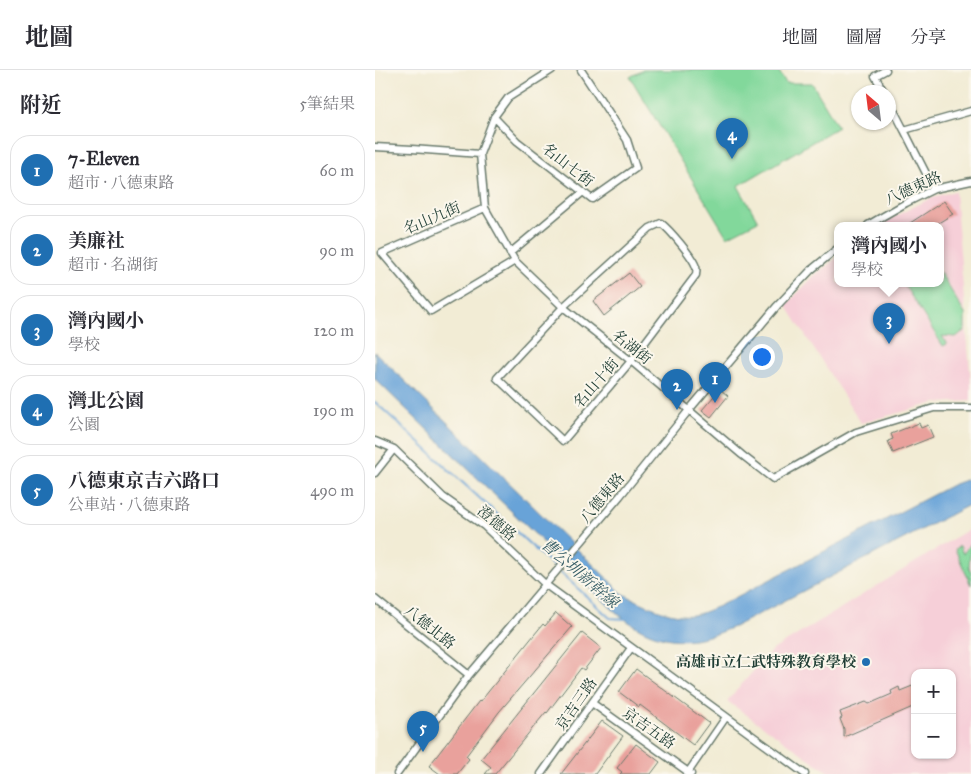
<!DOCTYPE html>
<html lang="zh-TW">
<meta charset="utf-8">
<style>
:root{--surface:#fff;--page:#f2f2f3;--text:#2b2b33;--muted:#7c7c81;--line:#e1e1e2;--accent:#1f6fb2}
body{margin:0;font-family:"IM FELL Great Primer","Noto Serif TC",serif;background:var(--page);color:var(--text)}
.controls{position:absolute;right:15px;bottom:15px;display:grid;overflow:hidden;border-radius:10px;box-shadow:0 1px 4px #0004}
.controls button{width:45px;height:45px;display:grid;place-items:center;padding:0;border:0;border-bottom:1px solid var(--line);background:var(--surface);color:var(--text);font:25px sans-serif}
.compass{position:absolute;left:476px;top:15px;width:45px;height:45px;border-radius:50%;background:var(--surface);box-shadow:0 1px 4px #0004;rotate:332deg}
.you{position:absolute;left:386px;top:286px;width:18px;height:18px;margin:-12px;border:4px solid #fff;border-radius:50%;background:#1a73e8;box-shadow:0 0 0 8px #1a73e833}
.badge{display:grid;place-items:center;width:32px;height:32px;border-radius:50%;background:var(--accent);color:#fff;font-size:16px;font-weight:700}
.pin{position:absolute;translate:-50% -41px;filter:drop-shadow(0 1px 2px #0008)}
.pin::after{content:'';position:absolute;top:26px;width:18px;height:15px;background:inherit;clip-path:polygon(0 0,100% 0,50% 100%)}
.popup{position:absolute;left:459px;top:152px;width:110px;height:65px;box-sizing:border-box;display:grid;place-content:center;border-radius:10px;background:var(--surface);filter:drop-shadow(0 1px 4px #0005);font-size:16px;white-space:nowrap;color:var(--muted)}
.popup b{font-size:19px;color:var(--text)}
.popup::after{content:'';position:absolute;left:50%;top:100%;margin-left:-10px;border:10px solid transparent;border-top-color:var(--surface)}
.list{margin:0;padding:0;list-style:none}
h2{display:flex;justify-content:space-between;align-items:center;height:65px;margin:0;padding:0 20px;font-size:21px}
h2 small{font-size:16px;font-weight:400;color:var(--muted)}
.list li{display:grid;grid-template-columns:32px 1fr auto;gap:15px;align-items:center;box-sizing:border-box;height:70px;margin:0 10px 10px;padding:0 10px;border:1px solid var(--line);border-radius:20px}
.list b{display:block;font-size:19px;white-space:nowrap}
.list p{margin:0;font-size:16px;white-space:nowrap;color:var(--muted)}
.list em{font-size:16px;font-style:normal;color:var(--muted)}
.map{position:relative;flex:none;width:596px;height:704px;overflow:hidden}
header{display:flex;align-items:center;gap:30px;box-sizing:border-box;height:70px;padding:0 25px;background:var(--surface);border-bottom:1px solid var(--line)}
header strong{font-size:24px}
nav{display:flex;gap:28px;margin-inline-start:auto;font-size:18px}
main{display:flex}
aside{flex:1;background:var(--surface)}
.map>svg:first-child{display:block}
</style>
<header>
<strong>地圖</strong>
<nav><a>地圖</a><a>圖層</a><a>分享</a></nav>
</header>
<main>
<aside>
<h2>附近<small>5筆結果</small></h2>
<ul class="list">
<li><span class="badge">1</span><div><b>7-Eleven</b><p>超市 · 八德東路</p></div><em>60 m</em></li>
<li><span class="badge">2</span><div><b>美廉社</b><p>超市 · 名湖街</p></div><em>90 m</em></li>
<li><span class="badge">3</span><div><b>灣內國小</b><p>學校</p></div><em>120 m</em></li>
<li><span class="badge">4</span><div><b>灣北公園</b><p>公園</p></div><em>190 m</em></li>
<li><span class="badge">5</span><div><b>八德東京吉六路口</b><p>公車站 · 八德東路</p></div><em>490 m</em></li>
</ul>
</aside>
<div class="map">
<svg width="596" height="704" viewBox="0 0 596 704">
<rect width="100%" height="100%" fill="#fbf7ec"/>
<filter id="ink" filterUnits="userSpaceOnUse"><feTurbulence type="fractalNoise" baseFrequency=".02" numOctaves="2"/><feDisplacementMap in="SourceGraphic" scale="10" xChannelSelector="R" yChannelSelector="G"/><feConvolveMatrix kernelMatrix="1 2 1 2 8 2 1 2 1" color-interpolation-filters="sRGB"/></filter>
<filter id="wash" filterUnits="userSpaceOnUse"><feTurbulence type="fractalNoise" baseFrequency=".0096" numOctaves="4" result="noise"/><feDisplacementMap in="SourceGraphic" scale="20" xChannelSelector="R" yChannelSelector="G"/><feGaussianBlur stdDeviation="1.12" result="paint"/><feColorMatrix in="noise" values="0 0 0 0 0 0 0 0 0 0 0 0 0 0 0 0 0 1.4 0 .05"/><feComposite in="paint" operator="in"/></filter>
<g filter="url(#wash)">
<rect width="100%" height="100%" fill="#f2ecd5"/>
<path fill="#f6cfd8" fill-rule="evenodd" d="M580 121 596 314V331L560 333 486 353 411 235 440 205 463 187V213H565V155H503L558 127Z
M596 458V704H456L352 631 396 581ZM540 603H577V685H540Z"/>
<path fill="#82d89b" stroke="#508a68" d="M268 0H403L411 13H437L463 57 363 116 383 151 352 167 255 7Z
M565 202 590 244V260L581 267 567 266 572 274 568 276 528 213H565Z
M596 472 594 498 596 503V515L580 479 585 476 588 484Z"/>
<path fill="#68a3d8" stroke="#447086" d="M0 282 247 523C266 533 295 548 318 545 326 544 336 539 344 536L577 415 596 408V434L359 557C350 560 340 565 330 567 291 576 263 562 235 537L0 309Z"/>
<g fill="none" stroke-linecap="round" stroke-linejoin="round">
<path stroke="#68a3d8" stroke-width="2" d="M0 332 235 548 250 549"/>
</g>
<g id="blocks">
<path fill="#e9a19c" d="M569 131 578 144 560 155H532Z
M254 203 265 217 229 246 218 231Z
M345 319 353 326 336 347 327 340Z
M544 353 546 358 553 355 558 367 518 383 513 371 518 369 516 364Z
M181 543 197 557 124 642 91 686 94 689 82 704H65L54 696 104 631 105 632 159 565 168 554 170 556Z
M207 563 226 578 209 600 206 598 172 643 171 642 120 704H110L116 697 106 689Z
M261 599 334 653 318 675 265 635 264 637 244 622Z
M540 615V636L469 667V659L465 649 467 648 465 642 491 632 494 634 517 624 516 621 524 617 525 621Z
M227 651 248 666 220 704H186Z
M261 674 285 692 276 704H245L247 702 242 698Z"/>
</g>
</g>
<g filter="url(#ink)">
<use href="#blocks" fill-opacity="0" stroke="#697a6c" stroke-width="1"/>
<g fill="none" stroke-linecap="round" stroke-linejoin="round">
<defs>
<path id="minor" d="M177 0 133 28 119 47 105 84 110 138 140 191 188 237 256 291 367 385 398 409 481 362 559 338H596
M509 22 500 6 511 0
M514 31 529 60 596 41
M119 47 142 71 217 129 261 98 252 70 206 0
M529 60 559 119
M0 77 37 79 105 84
M110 138 7 183 56 241 140 191
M286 153C295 160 318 187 321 197 322 200 321 203 321 205L256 291 188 371 122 308 188 237 275 158Z
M493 155 531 133 559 119 596 111
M135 183 208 122
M0 371 19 379 68 427 109 456 171 515 430 704
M0 403 19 379
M0 529 94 605
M217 633 316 704
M22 704 94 605 245 426 314 340 402 236 436 200 463 178
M166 704 256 578
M312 704 351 647"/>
</defs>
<use href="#minor" stroke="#697a6c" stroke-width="9"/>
<use href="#minor" stroke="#fff" stroke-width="6"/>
</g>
</g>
<circle fill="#1f6fb2" stroke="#fbf7ec" stroke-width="2" cx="491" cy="592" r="5"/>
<g text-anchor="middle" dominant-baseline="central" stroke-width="4" stroke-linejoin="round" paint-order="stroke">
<g font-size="15" fill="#1f3d34" stroke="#fbf7ec">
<text transform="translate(193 95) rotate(38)">名山七街</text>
<text transform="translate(538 118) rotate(-24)">八德東路</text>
<text transform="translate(57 148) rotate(-23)">名山九街</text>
<text transform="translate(257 277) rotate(39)">名湖街</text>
<text transform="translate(221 313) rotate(-49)">名山十街</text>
<text transform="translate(227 428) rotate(-50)">八德東路</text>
<text transform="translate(122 453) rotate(40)">澄德路</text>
<text transform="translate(55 557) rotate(39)">八德北路</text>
<text transform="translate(201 634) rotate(-55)">京吉三路</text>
<text transform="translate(274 658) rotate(35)">京吉五路</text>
</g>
<g font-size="15" font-weight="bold" fill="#1f3d34" stroke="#fbf7ec" text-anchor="end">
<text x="481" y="592">高雄市立仁武特殊教育學校</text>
</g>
<g font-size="16" font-style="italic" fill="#355c65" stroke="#fbf7ec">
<text transform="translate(205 503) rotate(41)">曹公圳新幹線</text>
</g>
</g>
</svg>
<div class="controls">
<button>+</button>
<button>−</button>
</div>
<svg class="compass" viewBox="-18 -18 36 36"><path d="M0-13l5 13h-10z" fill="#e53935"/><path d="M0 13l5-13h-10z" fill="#7c7c81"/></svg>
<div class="you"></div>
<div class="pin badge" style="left:340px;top:333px">1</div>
<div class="pin badge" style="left:302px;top:340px">2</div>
<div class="pin badge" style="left:514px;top:274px">3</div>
<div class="popup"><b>灣內國小</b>學校</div>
<div class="pin badge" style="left:357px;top:89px">4</div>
<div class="pin badge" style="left:48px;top:682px">5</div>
</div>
</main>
